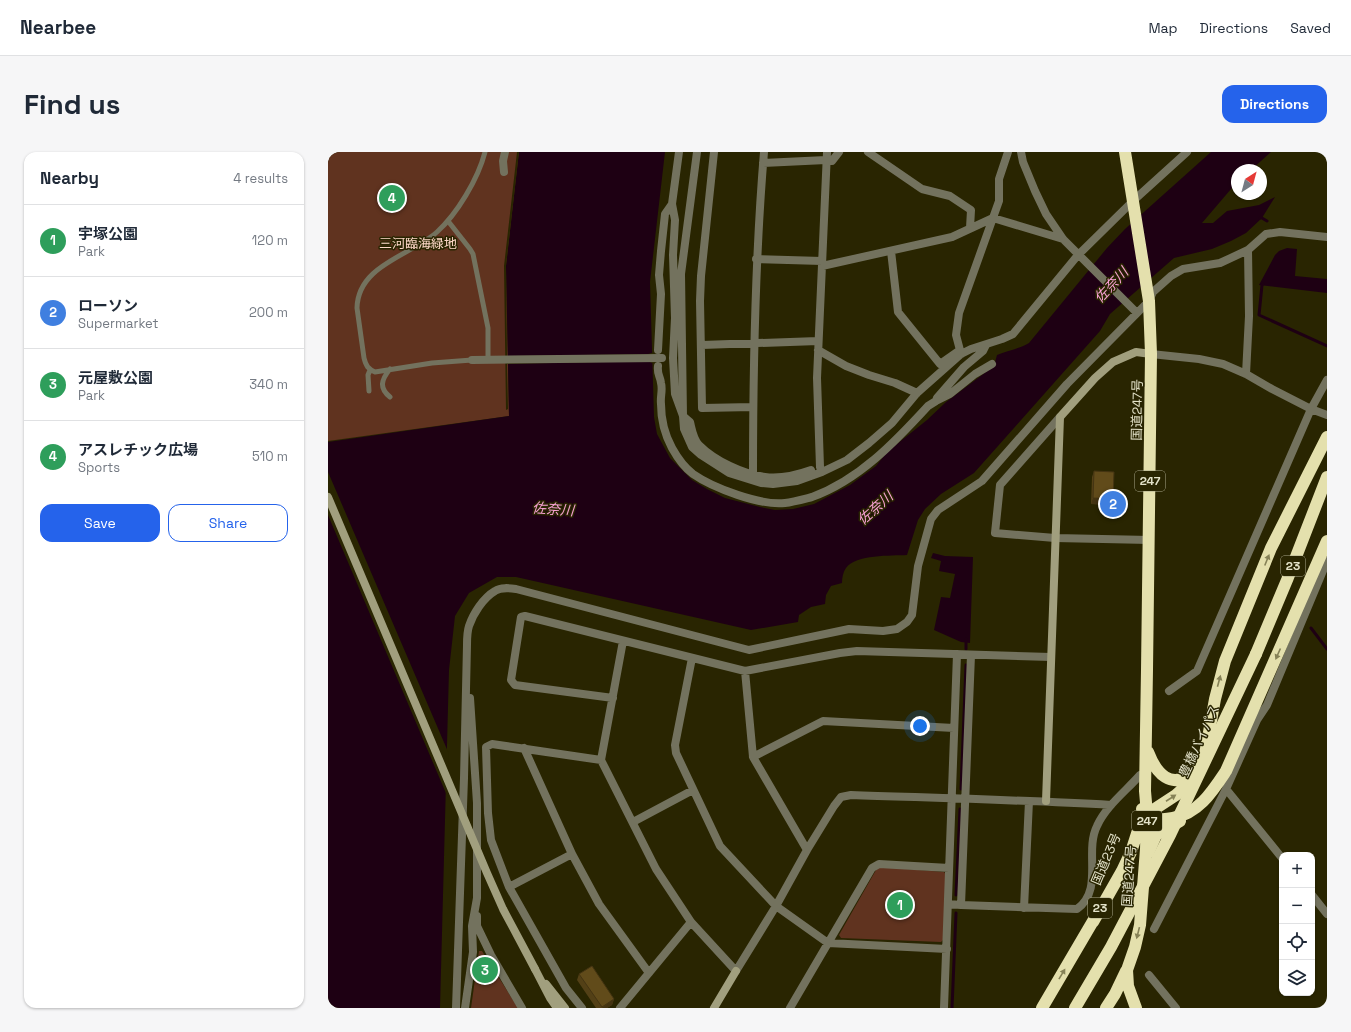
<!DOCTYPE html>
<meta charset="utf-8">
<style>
:root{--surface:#fff;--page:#f6f6f7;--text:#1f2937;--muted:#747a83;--line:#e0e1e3;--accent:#2563eb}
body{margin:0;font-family:"Space Grotesk","Noto Sans JP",sans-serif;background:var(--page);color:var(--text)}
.controls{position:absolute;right:12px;bottom:12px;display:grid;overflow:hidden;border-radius:8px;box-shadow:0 1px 3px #0004}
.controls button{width:36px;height:36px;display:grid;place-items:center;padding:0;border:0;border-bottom:1px solid var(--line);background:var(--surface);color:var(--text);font:20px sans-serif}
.compass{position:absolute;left:903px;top:12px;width:36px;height:36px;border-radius:50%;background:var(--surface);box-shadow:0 1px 3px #0004;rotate:36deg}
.you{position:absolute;left:592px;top:574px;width:14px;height:14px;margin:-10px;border:3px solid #fff;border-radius:50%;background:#1a73e8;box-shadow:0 0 0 6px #1a73e833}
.badge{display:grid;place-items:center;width:26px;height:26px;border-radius:50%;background:var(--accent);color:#fff;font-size:13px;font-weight:700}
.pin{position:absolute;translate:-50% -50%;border:2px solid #fff;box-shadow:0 1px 4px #0006}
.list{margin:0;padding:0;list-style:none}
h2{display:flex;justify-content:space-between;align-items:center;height:52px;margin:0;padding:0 16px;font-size:17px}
h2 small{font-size:13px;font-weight:400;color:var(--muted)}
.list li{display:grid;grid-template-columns:26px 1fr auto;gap:12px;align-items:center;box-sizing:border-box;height:72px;padding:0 16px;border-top:1px solid var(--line)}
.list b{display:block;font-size:15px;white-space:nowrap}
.list p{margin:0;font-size:13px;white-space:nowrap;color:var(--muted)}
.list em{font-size:13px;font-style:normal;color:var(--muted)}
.actions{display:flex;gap:8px;padding:12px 16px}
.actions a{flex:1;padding:9px 0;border:1px solid var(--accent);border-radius:12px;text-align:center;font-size:14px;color:var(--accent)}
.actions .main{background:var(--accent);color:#fff}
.icon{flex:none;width:22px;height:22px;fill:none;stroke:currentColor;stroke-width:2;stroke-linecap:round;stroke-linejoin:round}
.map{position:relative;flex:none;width:999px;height:856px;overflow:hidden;border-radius:12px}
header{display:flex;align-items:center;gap:24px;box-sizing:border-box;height:56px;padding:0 20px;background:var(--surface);border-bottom:1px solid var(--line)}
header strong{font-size:19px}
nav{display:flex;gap:22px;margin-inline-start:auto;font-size:14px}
.intro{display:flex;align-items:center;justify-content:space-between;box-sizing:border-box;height:96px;padding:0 24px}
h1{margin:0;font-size:28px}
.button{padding:10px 18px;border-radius:12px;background:var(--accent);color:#fff;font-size:14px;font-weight:700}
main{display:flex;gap:24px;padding:0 24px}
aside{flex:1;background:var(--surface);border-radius:12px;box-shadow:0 1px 3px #0004}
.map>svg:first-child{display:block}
</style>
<header>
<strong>Nearbee</strong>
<nav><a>Map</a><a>Directions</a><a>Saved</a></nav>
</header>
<div class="intro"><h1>Find us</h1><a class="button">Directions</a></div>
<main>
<aside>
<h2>Nearby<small>4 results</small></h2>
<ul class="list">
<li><span class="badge" style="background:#2e9e5b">1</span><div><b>宇塚公園</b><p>Park</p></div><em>120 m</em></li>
<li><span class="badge" style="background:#3f7fe0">2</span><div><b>ローソン</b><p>Supermarket</p></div><em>200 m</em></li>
<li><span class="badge" style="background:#2e9e5b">3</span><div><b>元屋敷公園</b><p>Park</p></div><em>340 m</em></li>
<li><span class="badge" style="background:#2e9e5b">4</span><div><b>アスレチック広場</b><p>Sports</p></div><em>510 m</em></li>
</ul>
<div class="actions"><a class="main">Save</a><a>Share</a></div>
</aside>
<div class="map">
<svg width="999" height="856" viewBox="0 0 999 856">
<rect width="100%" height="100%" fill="#292501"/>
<path fill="#60331f" d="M0 0H191L178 114 181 264 0 289Z
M552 715 616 720 618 723 615 788 613 790 513 786 511 783 548 718Z
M151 799H154L190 856H143Z"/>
<path fill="#1e0013" d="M191 0H337L322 130 326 265 329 282 342 306 364 328 379 337 397 346 432 355 447 358 465 357 486 352 522 333 548 314 559 300 599 268 618 250 666 214 669 203C680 198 691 197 701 191L779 96 797 77 883 0H943L923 18H909V30L874 71H885L899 59 931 53 947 45 934 66 918 81 903 89 884 97 846 106 782 162 772 179 646 321 613 342 597 357 590 368 579 403C563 404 528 402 518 416 515 420 514 426 514 431L503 434 498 443 497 452 483 455 471 463 470 470 423 478 188 425H169L141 441 127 464 121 518 112 856H0V290L181 264 178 114Z
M959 96 969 97 967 124 999 127V141L931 133 947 103 951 99Z
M605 401 617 404 645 405 642 491 633 490 606 478 613 445 622 446 627 422 611 419 613 409 603 406Z"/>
<path fill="#292501" d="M189 0H191L178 114 179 204 320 202 327 200V212L319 209 179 212 180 257 178 258 176 114Z
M0 320 121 602 120 646 0 363Z"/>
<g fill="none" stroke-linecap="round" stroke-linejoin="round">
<path stroke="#1e0013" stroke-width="3" d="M932 66H934L939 69
M935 132 934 133 931 163 999 194
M983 476 999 497
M638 497V487
M633 637 638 513
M628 743 632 657
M624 856 628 761"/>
<path stroke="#73725e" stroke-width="5" d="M120 69 142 97 145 102 160 176V204
M144 208 104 211 47 220C40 217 38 214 36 206L29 156C30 113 82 104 109 80 129 62 150 27 157 0
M62 217C53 228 51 236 62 245
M41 239 40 223 42 218"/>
<path stroke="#73725e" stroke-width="8" d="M369 0 353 122 355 264 356 277 364 295 373 303 401 321 433 331 445 332 469 329 494 320 519 308 541 291 564 271 589 241 633 202 643 197 674 187 685 182 750 103 806 48 859 0
M386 0 373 124 372 149 374 256 425 255
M540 0 594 37 622 44 643 58 642 76
M693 0 695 10 707 39 718 62 735 87 809 161
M435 11 498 8 504 9 511 0
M176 20 175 9 177 0
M344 52 347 68 345 103 347 166 345 206 347 242 355 264 362 270C364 278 365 287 371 293 387 309 415 322 437 325 452 327 469 323 483 318
M563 99 570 160 612 212 632 198
M428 107 494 109
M494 114 624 85 665 66 735 87
M374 193 490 189
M330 198 333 142 331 123 333 99 337 62 344 52 351 0
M490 198 518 214 541 223 567 231 589 241
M633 202 628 183 631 161 671 49V27L680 0
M823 202 871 207 895 212 918 222 944 237 983 257 999 228
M330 214C329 223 332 223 333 231 335 238 332 245 333 252 333 267 337 283 344 296 349 305 357 316 365 322 385 336 433 354 457 351 465 350 476 347 484 345 531 328 567 290 600 254L608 249 622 242 647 222 664 212
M918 222 921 164 920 98
M609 246 636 215 655 199 658 193
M732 265 672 333 667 381 727 386 822 388
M494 320 492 315 489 226 499 0
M425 322C425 214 427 107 436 0
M295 489 273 608 328 717 363 770 408 819 448 754 479 698 506 654 513 645 523 643C610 646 696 648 783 653
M364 506 347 593 348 601 392 694 448 754 500 791 619 797
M417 519 425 605 479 698
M841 539 869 519 983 257 999 263
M285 546 187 533 183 528 193 465 197 464 417 519 512 501 529 499 723 505
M196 596 244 702 271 752 321 821
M425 605 495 569 626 576
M898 637 954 706
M305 670 365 638
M181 735 244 702
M984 743 999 762
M620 752 633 753 749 757C776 738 756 700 769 674 778 654 798 639 812 623
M633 753 643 503
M696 756 701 649
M149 764V774L163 803 194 856
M826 777 898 637 929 568 939 553 999 409
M821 823 848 856
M128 856 136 626 139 493C139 487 139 480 141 474 145 462 155 446 167 439 173 435 181 436 188 437L421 498 521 477 555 479 569 477 579 470 584 463 590 414 603 367 610 358 654 329 739 232 821 149 825 140 843 124 855 117 892 111 920 98 938 82 952 80 999 85
M137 856 145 800 144 774 149 746V651L142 546
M254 856 238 836 181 735 163 688 160 661 158 595 164 592 273 608
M292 856 363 770
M462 856 544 716 551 712 621 716
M616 856 629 502"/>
<path stroke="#a19f7e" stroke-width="8" d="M718 649 732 265 767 226 785 210 808 200 823 202
M207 817 222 846 229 856
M218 832 237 856
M386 856 408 819"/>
<path stroke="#e4e0ad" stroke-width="12" d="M797 0 821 149 823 202 819 518 817 639 819 662 818 697 812 773 807 795 799 818 800 834 808 856
M928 502 959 428 999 325
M820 600C828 621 843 639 865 620
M814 657C825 667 830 669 845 666 871 661 884 640 898 619L999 389
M820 701 828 683 852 669
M765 770 794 719 803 700 812 672 819 662 848 643 857 635 866 622 877 602 887 547 897 509 943 396 999 285
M714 856 768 764
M778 856 787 842 798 819"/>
<path stroke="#73725e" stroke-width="8" d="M144 208 334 206"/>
<path stroke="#a19f7e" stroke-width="8" d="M0 345 159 721 175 757 207 817"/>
<path stroke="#e4e0ad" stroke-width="12" d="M747 856 783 795 842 683 928 502"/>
</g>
<path fill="#534016" d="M766 319 783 353 763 352 764 325Z
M251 822 286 847 284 853 279 856H268L249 828Z"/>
<path fill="#443412" d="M765 346 785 347 783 353 763 352Z
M286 847 284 853 279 856H274Z"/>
<path fill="#614b1a" stroke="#443412" d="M766 319 786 320 785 347 765 346Z
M264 814 286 847 274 855 251 822Z"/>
<defs><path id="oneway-solid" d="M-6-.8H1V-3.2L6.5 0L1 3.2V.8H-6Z"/></defs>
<g fill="#868257">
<use href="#oneway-solid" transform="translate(939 408) rotate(-68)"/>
<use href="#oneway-solid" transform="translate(950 502) rotate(114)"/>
<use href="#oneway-solid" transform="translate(891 529) rotate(-75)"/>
<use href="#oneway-solid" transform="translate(843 646) rotate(-33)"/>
<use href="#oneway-solid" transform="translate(810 781) rotate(104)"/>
<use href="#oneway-solid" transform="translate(734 822) rotate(-59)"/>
</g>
<g text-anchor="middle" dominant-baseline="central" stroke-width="3" stroke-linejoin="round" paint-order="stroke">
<g fill="#292501" stroke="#aba98d" stroke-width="1">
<rect x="807" y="319" width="30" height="20" rx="3"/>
<rect x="953" y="404" width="24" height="20" rx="3"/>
<rect x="804" y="659" width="30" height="20" rx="3"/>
<rect x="760" y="746" width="24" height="20" rx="3"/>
</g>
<g font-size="12" font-weight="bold" fill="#e3e2c9">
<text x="822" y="329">247</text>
<text x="965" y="414">23</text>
<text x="819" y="669">247</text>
<text x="772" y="756">23</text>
</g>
<g font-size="13" fill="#fed8c8" stroke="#292501">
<text x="90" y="91">三河臨海緑地</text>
</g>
<g font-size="13" fill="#e3e2c9" stroke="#292501">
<text transform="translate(809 258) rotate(-89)">国道247号</text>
<text transform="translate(871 589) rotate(-65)">豊橋バイパス</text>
<text transform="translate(778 707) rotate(-67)">国道23号</text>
<text transform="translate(801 724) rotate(-86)">国道247号</text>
</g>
<g font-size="14" font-style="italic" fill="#f7a0d3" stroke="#292501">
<text transform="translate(783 133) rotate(-47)">佐奈川</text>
<text transform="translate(547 356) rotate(-42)">佐奈川</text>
<text transform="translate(225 357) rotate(4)">佐奈川</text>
</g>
</g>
</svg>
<div class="controls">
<button>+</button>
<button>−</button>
<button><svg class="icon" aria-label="locate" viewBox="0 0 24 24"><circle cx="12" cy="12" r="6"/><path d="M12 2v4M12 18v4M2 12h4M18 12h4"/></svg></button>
<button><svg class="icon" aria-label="layers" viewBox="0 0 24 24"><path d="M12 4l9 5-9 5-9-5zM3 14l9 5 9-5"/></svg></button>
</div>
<svg class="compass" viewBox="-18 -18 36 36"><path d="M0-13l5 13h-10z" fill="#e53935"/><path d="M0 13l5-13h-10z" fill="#747a83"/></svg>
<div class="you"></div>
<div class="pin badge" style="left:572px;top:753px;background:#2e9e5b">1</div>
<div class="pin badge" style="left:785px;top:352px;background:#3f7fe0">2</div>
<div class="pin badge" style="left:157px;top:818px;background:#2e9e5b">3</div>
<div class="pin badge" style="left:64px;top:46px;background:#2e9e5b">4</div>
</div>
</main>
